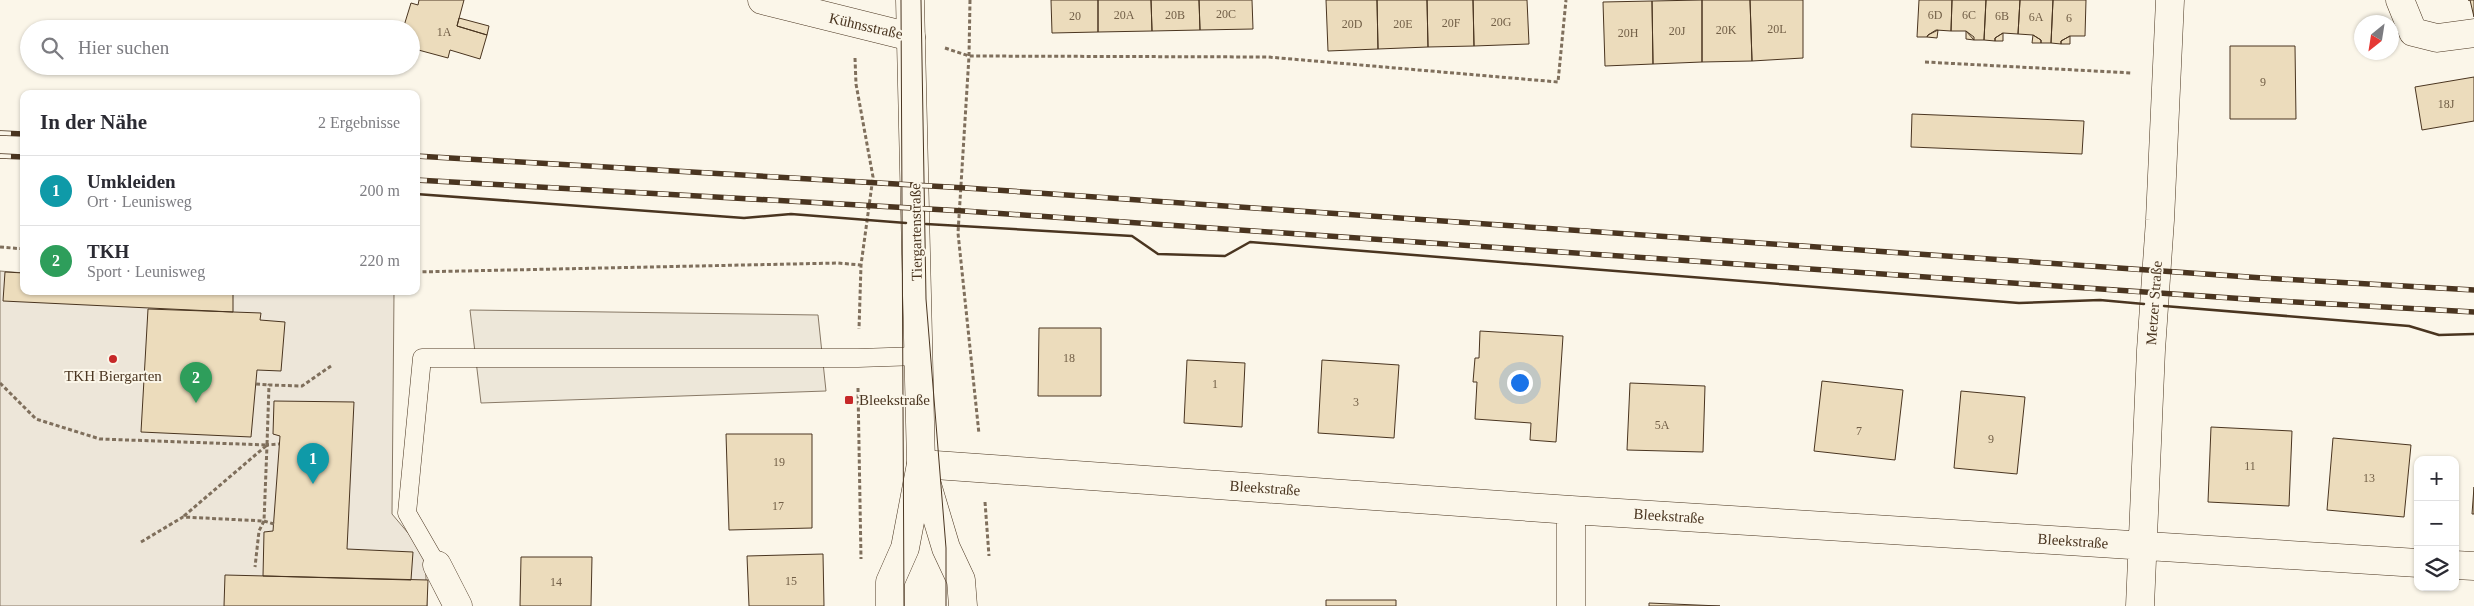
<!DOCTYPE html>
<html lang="de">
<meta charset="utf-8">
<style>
:root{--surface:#fff;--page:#f7f7f7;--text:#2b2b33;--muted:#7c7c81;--line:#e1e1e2;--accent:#c62828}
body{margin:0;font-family:Georgia,serif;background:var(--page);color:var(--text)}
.controls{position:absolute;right:15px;bottom:15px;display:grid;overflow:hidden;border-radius:10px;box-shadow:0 1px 4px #0004}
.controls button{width:45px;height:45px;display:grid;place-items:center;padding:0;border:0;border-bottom:1px solid var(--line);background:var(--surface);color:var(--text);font:25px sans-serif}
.compass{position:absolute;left:2354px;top:15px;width:45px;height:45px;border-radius:50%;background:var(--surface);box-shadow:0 1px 4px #0004;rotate:210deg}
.you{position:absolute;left:1519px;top:382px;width:18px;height:18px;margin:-12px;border:4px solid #fff;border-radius:50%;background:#1a73e8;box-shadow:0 0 0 8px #1a73e833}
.badge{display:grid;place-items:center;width:32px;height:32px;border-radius:50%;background:var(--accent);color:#fff;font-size:16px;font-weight:700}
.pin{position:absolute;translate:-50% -41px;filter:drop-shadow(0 1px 2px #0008)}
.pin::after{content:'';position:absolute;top:26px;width:18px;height:15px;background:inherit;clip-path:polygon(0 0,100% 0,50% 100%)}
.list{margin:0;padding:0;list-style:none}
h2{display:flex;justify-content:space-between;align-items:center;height:65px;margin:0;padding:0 20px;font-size:21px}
h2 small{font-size:16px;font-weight:400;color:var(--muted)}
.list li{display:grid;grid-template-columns:32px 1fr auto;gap:15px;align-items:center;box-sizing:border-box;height:70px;padding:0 20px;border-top:1px solid var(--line)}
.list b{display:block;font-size:19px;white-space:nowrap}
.list p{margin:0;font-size:16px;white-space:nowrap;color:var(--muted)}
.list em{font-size:16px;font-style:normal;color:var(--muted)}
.icon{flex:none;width:28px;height:28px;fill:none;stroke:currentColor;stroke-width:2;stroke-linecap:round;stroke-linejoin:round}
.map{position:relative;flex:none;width:2474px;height:606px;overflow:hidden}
.search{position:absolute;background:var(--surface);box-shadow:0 1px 4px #0004;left:20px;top:20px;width:400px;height:55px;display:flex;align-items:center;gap:12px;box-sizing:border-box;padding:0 18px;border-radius:28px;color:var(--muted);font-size:19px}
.panel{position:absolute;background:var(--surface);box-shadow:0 1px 4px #0004;left:20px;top:90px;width:400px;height:205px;border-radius:10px}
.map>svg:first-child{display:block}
</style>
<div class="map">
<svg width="2474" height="606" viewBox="0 0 2474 606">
<rect width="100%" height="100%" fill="#fbf6e9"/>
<path fill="#ede6d9" stroke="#887966" d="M0 271 24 273V291L394 293 392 514 425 553 427 606H0Z"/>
<path fill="#ede7d9" stroke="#887966" d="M470 310 818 315 826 391 481 403Z"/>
<path fill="#ecdcbc" stroke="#4a3520" d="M419 0H464L457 26 487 35 480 59 450 50 448 58 411 48V29H403L411 3 418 5Z
M1051 0H1098V32L1052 33Z
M1098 0H1151L1152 31 1098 32Z
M1151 0H1199L1200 30 1152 31Z
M1199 0H1252L1253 29 1200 30Z
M1326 0H1377L1378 49 1328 51Z
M1377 0H1427L1428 47 1378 49Z
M1427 0H1473L1474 46 1428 47Z
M1473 0H1527L1529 44 1474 46Z
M1702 0V62L1653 64 1652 1Z
M1702 0H1750L1752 61 1702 62Z
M1750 0H1803V58L1752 61Z
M1919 0H1952L1951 31 1936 30 1928 35 1927 37H1917Z
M1952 0H1986L1984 40H1974L1966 31H1951Z
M1986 0H2020L2018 34 2003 33 1995 38V41L1984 40Z
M2020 0H2053L2051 43H2041V40L2033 35 2018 34Z
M2053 0H2086L2085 36H2070L2061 41V44L2051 43Z
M2468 0H2474V17L2470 0Z
M1652 1 1653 64 1605 66 1603 2Z
M459 18 489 26 487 35 457 26Z
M1938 30 1937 38 1927 37 1928 35Z
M1966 31 1974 37V40L1966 39Z
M2003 33V41H1995V38Z
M2033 35 2041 40V43H2032Z
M2070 36V44H2061V41Z
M2230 46H2295L2296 119H2230Z
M2474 77V121L2422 130 2415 87Z
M1912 114 2084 121 2082 154 1911 147Z
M5 272 24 273V291H233V312L3 301Z
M148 309 261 313 260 320 285 322 281 371 257 370 251 437 141 432Z
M1039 328H1101V396H1038Z
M1480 331 1563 336 1556 442 1530 440 1531 423 1475 419 1477 382H1473L1475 358H1479Z
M1187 360 1245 363 1242 427 1184 423Z
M1322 360 1399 365 1394 438 1318 433Z
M1822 381 1903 390 1895 460 1814 451Z
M1630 383 1705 386 1703 452 1627 450Z
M1961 391 2025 397 2017 474 1954 468Z
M274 401 354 402 347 549 413 552 411 580 263 576 264 532 273 531 280 436 273 434Z
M2211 427 2292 431 2289 506 2208 502Z
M726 434H812V528L729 530Z
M2333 438 2411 445 2404 517 2327 510Z
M2474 487V514H2472Z
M823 554 824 606H749L747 556Z
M521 557H592L591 606H520Z
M225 575 428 580 427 606H224Z
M1326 600H1396V606H1326Z
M1649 603 1720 606H1649Z"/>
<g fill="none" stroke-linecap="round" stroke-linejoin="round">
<defs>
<path id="service" d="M437 565 407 513 422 358H858L919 356"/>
<path id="minor" d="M762 0 911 37
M2400 0 2413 32 2437 38 2474 33
M921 464 1571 510 2418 563
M1571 510V606
M437 565 458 606
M2455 565 2474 566
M2140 606 2151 350 2160 220 2170 0"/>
<path id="secondary" d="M922 468 946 548 961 580 963 606
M890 606V582L905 548 921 464 910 0"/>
</defs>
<use href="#service" stroke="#4a3520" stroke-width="19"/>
<use href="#minor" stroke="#4a3520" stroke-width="29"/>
<use href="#secondary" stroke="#4a3520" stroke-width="29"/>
<path stroke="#7f6f5c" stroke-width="3" stroke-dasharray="4 2.5" stroke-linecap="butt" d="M970 0 969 56 958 233 979 434
M945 48 969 56 1268 57 1558 82 1566 0
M855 58 856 84 873 177 861 265 859 329
M1925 62 2132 73
M0 247 24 249
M416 272 838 263 861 265
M0 383 36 419 100 439 267 445 269 385 302 386 331 366
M256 384 269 385
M858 388 861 559
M985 502 989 556
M184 516 267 445
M274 524 264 521 267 445 279 444
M141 542 183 517 264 521 259 531 255 567"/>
<use href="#service" stroke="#fbf6e9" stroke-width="18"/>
<use href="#minor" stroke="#fbf6e9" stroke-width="28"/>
<use href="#secondary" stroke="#fbf6e9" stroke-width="28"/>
<path stroke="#4a3520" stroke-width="1" d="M901 0 904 606
M921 0 926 299 946 548V606"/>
<defs>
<path id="rail" d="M0 133 24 134
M0 156 24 157
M416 156 966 188 2263 278 2474 290
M416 180 964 211 2261 300 2474 312"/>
</defs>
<use href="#rail" stroke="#4a3520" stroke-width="5.5"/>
<use href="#rail" stroke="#fbf6e9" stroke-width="4" stroke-dasharray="11" stroke-linecap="butt"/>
<path stroke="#4a3520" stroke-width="2.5" d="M416 194 744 218 791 214 906 223
M926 224 1132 236 1158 254 1225 256 1250 242 2019 303 2100 300 2144 304
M2164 306 2409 326 2439 335 2474 334"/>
</g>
<g fill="#c62828" stroke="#fbf6e9" stroke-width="2">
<circle cx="113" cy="359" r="5"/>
<rect x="844" y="395" width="10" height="10" rx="2.5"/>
</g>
<g text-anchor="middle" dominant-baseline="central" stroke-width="4" stroke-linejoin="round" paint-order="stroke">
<g font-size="12" fill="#725f47">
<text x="1226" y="14">20C</text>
<text x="1124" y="15">20A</text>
<text x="1175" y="15">20B</text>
<text x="1935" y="15">6D</text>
<text x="1969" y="15">6C</text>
<text x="1075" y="16">20</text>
<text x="2002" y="16">6B</text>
<text x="2036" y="17">6A</text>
<text x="2069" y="18">6</text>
<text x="1501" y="22">20G</text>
<text x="1451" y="23">20F</text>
<text x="1352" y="24">20D</text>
<text x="1403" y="24">20E</text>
<text x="1777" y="29">20L</text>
<text x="1726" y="30">20K</text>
<text x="1677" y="31">20J</text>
<text x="444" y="32">1A</text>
<text x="1628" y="33">20H</text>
<text x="2263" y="82">9</text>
<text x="2446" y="104">18J</text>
<text x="1069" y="358">18</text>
<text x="1215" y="384">1</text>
<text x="1356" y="402">3</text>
<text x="1662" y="425">5A</text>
<text x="1859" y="431">7</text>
<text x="1991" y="439">9</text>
<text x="779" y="462">19</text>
<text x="2250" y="466">11</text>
<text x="2369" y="478">13</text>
<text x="778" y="506">17</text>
<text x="791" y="581">15</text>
<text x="556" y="582">14</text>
</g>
<g font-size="15" fill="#4a3520" stroke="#fbf6e9">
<text transform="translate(866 26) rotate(13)">Kühnsstraße</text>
<text transform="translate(916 232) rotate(-91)">Tiergartenstraße</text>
<text transform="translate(2154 303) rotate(-86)">Metzer Straße</text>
<text transform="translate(1265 488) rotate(4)">Bleekstraße</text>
<text transform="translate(1669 516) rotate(4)">Bleekstraße</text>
<text transform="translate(2073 541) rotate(4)">Bleekstraße</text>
</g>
<g font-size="15" fill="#4a3520" stroke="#fbf6e9">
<text x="113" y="376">TKH Biergarten</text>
<text x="859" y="400" text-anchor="start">Bleekstraße</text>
</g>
</g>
</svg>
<div class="controls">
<button>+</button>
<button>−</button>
<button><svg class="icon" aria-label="layers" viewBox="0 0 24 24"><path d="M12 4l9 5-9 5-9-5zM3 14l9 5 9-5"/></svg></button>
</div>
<svg class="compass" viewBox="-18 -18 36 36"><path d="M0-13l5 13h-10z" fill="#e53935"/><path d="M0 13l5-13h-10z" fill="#7c7c81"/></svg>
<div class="you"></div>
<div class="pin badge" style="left:313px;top:484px;background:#0f9aa8">1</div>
<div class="pin badge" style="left:196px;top:403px;background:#2e9e5b">2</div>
<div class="search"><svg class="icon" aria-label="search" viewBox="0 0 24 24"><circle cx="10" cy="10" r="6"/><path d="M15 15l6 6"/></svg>Hier suchen</div>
<section class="panel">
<h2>In der Nähe<small>2 Ergebnisse</small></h2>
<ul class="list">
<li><span class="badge" style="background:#0f9aa8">1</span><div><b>Umkleiden</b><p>Ort · Leunisweg</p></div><em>200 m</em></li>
<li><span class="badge" style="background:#2e9e5b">2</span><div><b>TKH</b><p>Sport · Leunisweg</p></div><em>220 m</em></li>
</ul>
</section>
</div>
